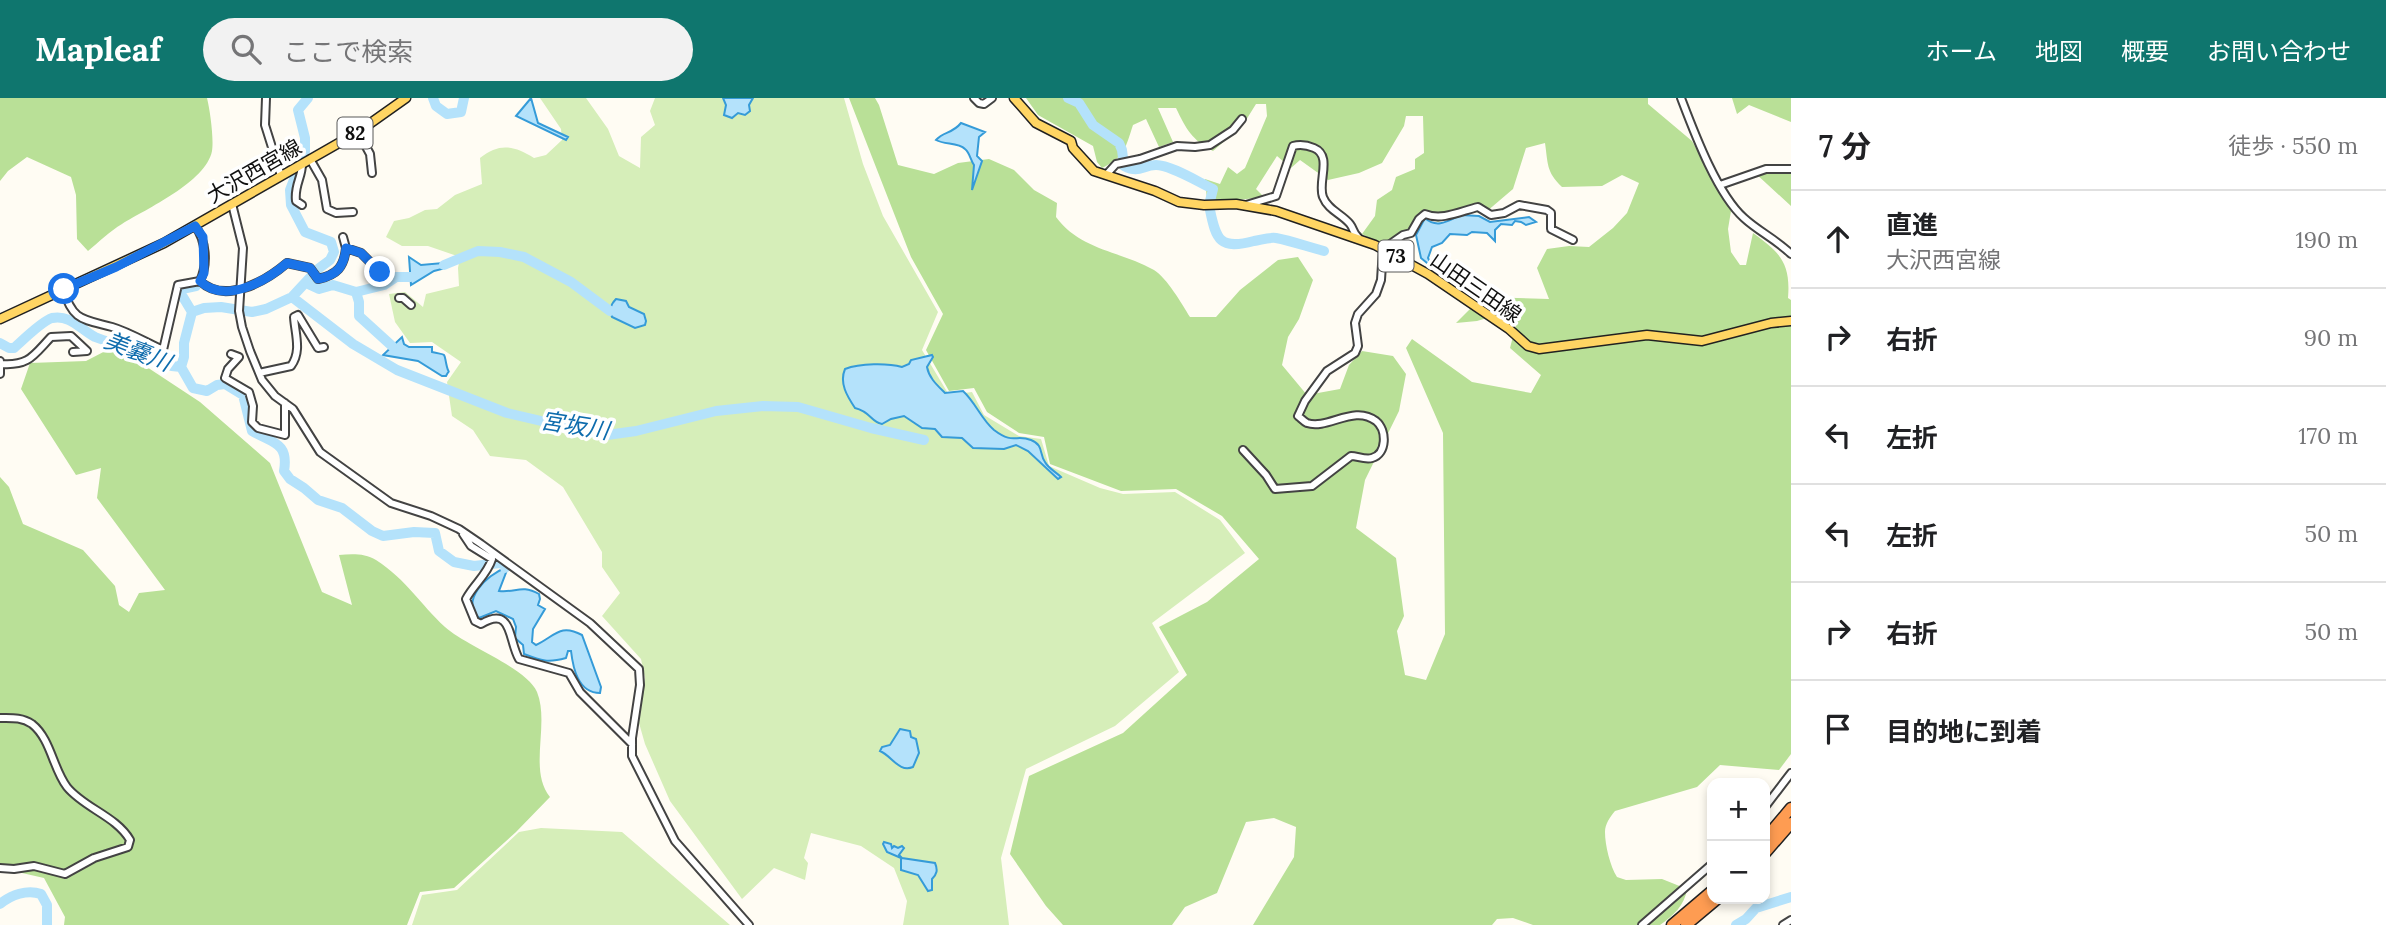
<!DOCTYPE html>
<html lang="ja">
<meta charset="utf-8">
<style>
:root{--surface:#fff;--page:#f2f2f2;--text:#202124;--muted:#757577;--line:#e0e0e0;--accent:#0f766e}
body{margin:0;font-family:Lora,"Noto Sans JP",serif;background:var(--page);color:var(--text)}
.controls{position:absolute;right:21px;bottom:21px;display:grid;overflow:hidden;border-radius:14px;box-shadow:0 4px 10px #0003}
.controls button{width:63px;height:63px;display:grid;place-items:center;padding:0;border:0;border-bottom:2px solid var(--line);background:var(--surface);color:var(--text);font:35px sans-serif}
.stop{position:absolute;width:21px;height:21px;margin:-16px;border:5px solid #1a73e8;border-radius:50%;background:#fff}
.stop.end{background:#1a73e8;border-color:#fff;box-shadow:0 2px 7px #0008}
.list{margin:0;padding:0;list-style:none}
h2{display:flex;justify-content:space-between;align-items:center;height:91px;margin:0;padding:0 28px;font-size:30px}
h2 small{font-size:23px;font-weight:400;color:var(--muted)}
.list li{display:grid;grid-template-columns:46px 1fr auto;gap:21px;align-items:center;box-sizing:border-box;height:98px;padding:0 28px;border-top:2px solid var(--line)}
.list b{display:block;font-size:26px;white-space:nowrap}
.list p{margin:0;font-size:23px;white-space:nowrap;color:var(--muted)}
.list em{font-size:23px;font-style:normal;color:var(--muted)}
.icon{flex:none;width:38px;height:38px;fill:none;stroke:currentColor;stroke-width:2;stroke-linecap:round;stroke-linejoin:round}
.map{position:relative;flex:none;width:1791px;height:827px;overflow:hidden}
header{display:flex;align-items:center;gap:42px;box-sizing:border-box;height:98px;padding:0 35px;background:var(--accent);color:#fff}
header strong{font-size:33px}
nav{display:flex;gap:38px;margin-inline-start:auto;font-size:24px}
.search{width:490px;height:63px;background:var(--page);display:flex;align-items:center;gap:18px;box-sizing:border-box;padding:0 24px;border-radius:38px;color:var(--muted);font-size:26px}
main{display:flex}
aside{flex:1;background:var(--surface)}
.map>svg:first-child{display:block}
</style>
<header>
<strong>Mapleaf</strong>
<div class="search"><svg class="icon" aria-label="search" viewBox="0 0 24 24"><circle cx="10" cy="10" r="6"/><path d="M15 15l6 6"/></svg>ここで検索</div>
<nav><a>ホーム</a><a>地図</a><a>概要</a><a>お問い合わせ</a></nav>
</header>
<main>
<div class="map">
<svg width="1791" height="827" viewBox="0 0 1791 827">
<rect width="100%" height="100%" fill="#fffcf3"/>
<path fill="#d6eeb9" d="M540 0H586L608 31 619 58 640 70 641 39 655 27 650 13 655 0H844L863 66 883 118 938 214 922 252 949 297 972 294 984 317 1019 338 1041 341 1049 368 1100 390 1123 396 1175 394 1220 422 1245 455 1152 525 1179 574 1115 628 1026 671 1001 760 1009 827H903L907 803 894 770 861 748 811 735 804 760 808 765 805 782 774 770 742 801 670 703 645 646 639 625 645 580 641 561 602 518 620 495 602 469V454L563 389 526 362 490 358 473 332 452 318 447 284 461 264 432 244 410 245 395 224 389 196 405 194 423 209 426 196 459 188 458 170 460 159 428 148H402L386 139 394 123 409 120 425 112 437 111 455 97 482 86 480 60C500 44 514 48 534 60L546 57 562 42 561 31Z
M541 730 622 734 730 827H412L422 797 457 792 519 734Z"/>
<path fill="#b9e097" d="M0 0H207C210 12 214 41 212 53 206 84 146 111 122 126 110 133 99 144 88 153L77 141 76 97 71 79 27 59 8 73 0 83Z
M849 0H875L879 7 898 67 934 76 958 65 989 61 1014 72 1034 92 1057 105 1056 119C1080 152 1120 153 1154 172 1167 180 1182 206 1190 219H1216L1240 192 1278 162 1298 159 1313 182 1299 221 1288 239 1282 267 1307 297 1340 291 1349 267 1362 253 1393 258 1406 276 1399 313 1365 382 1356 430 1396 460 1404 518 1397 533 1405 577 1426 582 1445 536 1443 335 1406 250 1412 241 1472 284 1531 295 1541 277 1510 250 1517 223 1510 213 1477 223 1456 225 1482 199 1549 201 1537 170 1547 151 1569 148 1589 149 1613 130 1627 115 1639 85 1622 77 1602 88 1562 89C1546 74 1548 65 1545 45L1526 50 1513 91 1486 114 1461 115 1438 124 1424 117 1408 132 1381 146 1362 136 1375 118 1377 102 1392 92 1396 79 1415 71V61L1424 55 1423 18H1406L1404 28 1382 65 1359 75 1328 82 1300 62 1291 70 1277 58 1256 91 1264 99 1229 103 1207 102 1205 81 1220 86 1228 69 1237 76 1245 70 1267 18 1266 6H1256L1243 27 1213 53C1192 42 1186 31 1176 10H1158L1173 44 1159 49 1146 21 1133 27C1126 48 1125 59 1102 70L1097 64 1093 48 1038 17 1026 0H1648V6L1692 43 1731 113 1728 131 1731 154 1740 167H1746L1753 135C1779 154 1791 164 1788 200L1791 202V656L1779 672 1720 667 1697 689 1615 713C1610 719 1605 726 1605 734 1605 747 1610 768 1617 779L1626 782 1662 781 1687 791C1685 807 1673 818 1660 827H1533L1513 820 1497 821 1492 827H1253L1294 759 1296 729 1274 720 1246 724 1217 795 1185 809 1172 827H1063L1046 808 1010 756 1029 678 1123 635 1187 577 1159 529 1207 504 1259 461 1222 418 1176 391 1121 393 1050 366 1044 339 1019 335 987 314 974 290 949 293 926 252 943 216 911 159Z
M1732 0H1791V24L1749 7 1737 16Z
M1765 66 1791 70V108L1754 74Z
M115 248 200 304 270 365 322 494 352 507 339 457C351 456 365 455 376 462 407 482 420 506 445 529 466 548 527 570 537 594 550 626 528 672 550 699L516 734 454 790 420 794 407 827H64L65 819 44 780 0 770V379L9 389 23 426 83 452 115 488 119 507 129 514 139 495 165 492 97 400 101 370 76 377 21 291 30 265 86 263Z"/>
<path fill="#b4e2fb" stroke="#359bd8" stroke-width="2" d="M531 0 538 25 568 39 566 42 516 18Z
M723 0H753L749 7 750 13 745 17 738 15 732 20 724 17 726 7Z
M961 25 985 34 979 39 977 58 982 63 972 92 974 67C970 61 970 55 965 51 958 44 945 47 936 42 944 33 952 36 961 25Z
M1461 117 1479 118 1490 124 1529 119 1536 124 1526 127 1521 124 1515 123 1512 127 1501 126 1495 132V143L1487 135 1472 134 1467 137 1450 136 1442 145 1432 149 1428 160 1433 170 1421 160 1416 137 1425 120C1437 131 1448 123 1461 117Z
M409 159 421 167 443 165 444 167 442 171 434 173 411 187Z
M616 201 626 203 629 209 644 216 646 223 645 227 635 230 612 219C609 212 610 207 616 201Z
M402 239 404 246 409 249H432V254C448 258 443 253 447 269 449 277 450 270 446 278H442L418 263 383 257Z
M932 257 933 259 927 269C929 280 937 287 945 295L963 293C976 305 981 321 994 332 1014 347 1015 336 1031 342 1044 347 1039 356 1045 364 1048 370 1056 374 1061 379L1058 381 1028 353 1016 347 1004 351 973 350 962 340 942 339 935 331 922 330 904 318 891 321 882 326C871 324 871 314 855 310 847 298 839 285 845 271 860 265 888 265 902 269L909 266 911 262Z
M505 470 507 472 499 493C516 495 521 486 539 496L540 501 538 507 545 511 533 531 532 544 536 547C555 538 560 525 582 537L601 589 600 595C578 595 573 570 571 553H568L566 560C548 565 542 563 524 556L523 547 515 540 516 529 513 521 496 513 479 520C460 502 487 477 505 470Z
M900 631 910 633 911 639 916 641 919 655 913 669C899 675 892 658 880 653L882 649 890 647Z
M884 744 891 746 892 750 894 748 898 750 902 748 904 750 899 757 902 760 935 765C938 772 937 776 932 781V792L928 793 918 777 901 772V760L887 754 883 746Z"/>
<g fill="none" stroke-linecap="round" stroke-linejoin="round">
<path stroke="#b4e2fb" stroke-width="10" d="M433 0 436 8 447 16 461 14 464 0
M1068 0 1079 5 1093 27 1119 45 1122 52 1124 68C1140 76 1142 67 1156 67 1171 67 1198 84 1213 91L1210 103
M1210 112C1216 142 1220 152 1254 143 1261 142 1269 139 1276 140 1292 143 1308 149 1324 153
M444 167 478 153 500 154 524 159 571 184 610 213
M306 185 319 191 333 187 356 194 384 187 396 179H411
M356 194 359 204V218L392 248
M292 199 353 246 397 272 507 315 567 329 607 337 636 333 716 313 763 308 798 309 871 330 924 342
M192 214 180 194 182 191 196 188
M0 245 9 250H14C23 242 42 223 52 220 70 216 81 232 95 239 107 244 119 246 131 251 149 259 160 268 181 269L184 259V245L192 214 204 210 221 209 252 214 266 211 292 199 318 171 330 162 334 154 331 144 305 134 291 107 290 92 305 53V40L298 12 308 0
M181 269 193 290 207 293 217 287 225 286 243 297 252 333C272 345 289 344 284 373L290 381 304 390 318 402 342 410 372 433 383 438 414 434 435 435 439 453 454 464 474 468 500 465 505 467V470
M0 806C11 797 27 791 41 796L47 807V827
M1736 827 1746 821 1756 810 1791 799"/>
<defs>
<path id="minor" d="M266 0 265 27 281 78
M974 0 979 5 984 6 992 0
M1681 0C1694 34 1717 96 1744 120 1758 133 1777 142 1791 156
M358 34 370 56 372 75
M310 61 322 82 327 111 336 115 353 114
M302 66C302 80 294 87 296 103L302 107
M1106 77 1116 66 1140 61 1177 48 1195 49 1210 47 1233 32 1242 21
M1720 87 1766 71H1791
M232 106 243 150 239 213 242 229 250 253 262 282 275 298 293 311 320 354 391 405 431 418 459 431 481 446 590 525 639 571 640 587 632 640V658L675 743 749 827
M1246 107 1276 98 1293 48C1300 46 1307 47 1314 50 1333 58 1317 84 1323 99 1328 112 1342 116 1350 126 1354 131 1353 135 1358 139
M195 128C206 142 208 166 200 183 225 207 266 183 287 165L310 170 318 181C337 177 344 169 346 150L361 155 380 174
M343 139 346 150
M63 191C73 223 82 221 112 229 129 234 147 245 163 252L178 187 200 183
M399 200H403L411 207
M231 256 239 259 228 271 225 280 249 294 253 308 252 324 258 330 285 337V305
M0 263V276
M1 266C29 268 33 258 51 239L71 238 87 253 73 254
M259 275 291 268C302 253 295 236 294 219L298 217 318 250 324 249
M1243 352 1266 377 1275 391 1312 388 1351 358C1357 358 1365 362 1372 360 1387 356 1387 332 1376 323 1354 306 1328 332 1307 325 1303 323 1301 320 1298 318L1305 303 1327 273 1355 255 1358 248 1355 225 1358 216 1376 196 1381 182 1383 151 1403 137 1411 135 1419 121 1425 116C1442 123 1461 113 1478 109L1491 117 1504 115 1519 107 1547 112 1551 115V131L1573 142
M463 436 471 448 492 461C487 477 474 486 466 501L475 523 481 526C513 507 508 542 519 561L569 575 580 594 632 646
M0 620C11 620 22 619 32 626 51 641 53 671 67 689 84 710 116 718 130 742L128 749 94 760 65 776 34 768 14 771 0 770
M1765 709 1791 675
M1642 827 1712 766
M1783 827 1791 822"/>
<path id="major" d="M1014 0 1036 25 1071 43 1073 50 1094 73 1155 93 1179 104 1204 107 1236 106 1276 113 1375 147 1428 176 1509 231 1528 248 1539 251 1647 237 1702 243 1771 225 1791 223
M0 221 164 145 358 34 406 0"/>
<path id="highway" d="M1765 741 1791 710
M1765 755 1791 725
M1672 827 1712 793
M1686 827 1717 801"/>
</defs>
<use href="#minor" stroke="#434343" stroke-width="10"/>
<use href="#major" stroke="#212121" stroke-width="11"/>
<use href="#highway" stroke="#212121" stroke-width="13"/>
<use href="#minor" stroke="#fff" stroke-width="6"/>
<use href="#major" stroke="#ffd563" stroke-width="8"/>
<use href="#highway" stroke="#fe9c52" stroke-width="10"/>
</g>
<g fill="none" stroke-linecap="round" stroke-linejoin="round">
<path stroke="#1a73e8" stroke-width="9" d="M64 191 116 169 195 128 203 139 204 175 200 183C225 207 266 183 287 165L310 170 318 181C337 177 344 169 346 150L361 155 380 174"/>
</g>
<g text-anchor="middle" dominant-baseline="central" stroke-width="7" stroke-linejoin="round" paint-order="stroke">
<g fill="#fff" stroke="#585858" stroke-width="2">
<rect x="337.5" y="19.5" width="35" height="31" rx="5"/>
<rect x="1378.5" y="142.5" width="35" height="31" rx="5"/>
</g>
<g font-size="19" font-weight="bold" fill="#101010">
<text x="355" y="35">82</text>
<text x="1396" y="158">73</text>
</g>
<g font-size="21" fill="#101010" stroke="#fff">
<text transform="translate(254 73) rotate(-30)">大沢西宮線</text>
<text transform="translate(1476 189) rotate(35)">山田三田線</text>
</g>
<g font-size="23" font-style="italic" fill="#0e6cad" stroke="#fff">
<text transform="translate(138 253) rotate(21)">美嚢川</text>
<text transform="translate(575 327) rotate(9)">宮坂川</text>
</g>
</g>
</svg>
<div class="controls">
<button>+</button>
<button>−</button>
</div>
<div class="stop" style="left:64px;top:191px"></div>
<div class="stop end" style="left:380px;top:174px"></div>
</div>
<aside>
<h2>7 分<small>徒歩 · 550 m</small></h2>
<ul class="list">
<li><svg class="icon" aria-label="ahead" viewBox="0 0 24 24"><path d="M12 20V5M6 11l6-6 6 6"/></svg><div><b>直進</b><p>大沢西宮線</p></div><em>190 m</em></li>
<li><svg class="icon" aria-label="right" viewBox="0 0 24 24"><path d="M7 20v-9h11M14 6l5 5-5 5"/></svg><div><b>右折</b></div><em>90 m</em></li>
<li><svg class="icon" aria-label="left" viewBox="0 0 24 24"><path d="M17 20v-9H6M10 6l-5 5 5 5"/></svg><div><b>左折</b></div><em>170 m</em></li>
<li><svg class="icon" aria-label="left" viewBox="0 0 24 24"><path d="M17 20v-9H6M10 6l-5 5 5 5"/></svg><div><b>左折</b></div><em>50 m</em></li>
<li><svg class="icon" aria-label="right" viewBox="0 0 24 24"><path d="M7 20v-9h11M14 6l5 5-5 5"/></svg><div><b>右折</b></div><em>50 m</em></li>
<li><svg class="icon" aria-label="arrive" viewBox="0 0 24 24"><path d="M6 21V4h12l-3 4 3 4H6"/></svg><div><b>目的地に到着</b></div></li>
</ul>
</aside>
</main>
